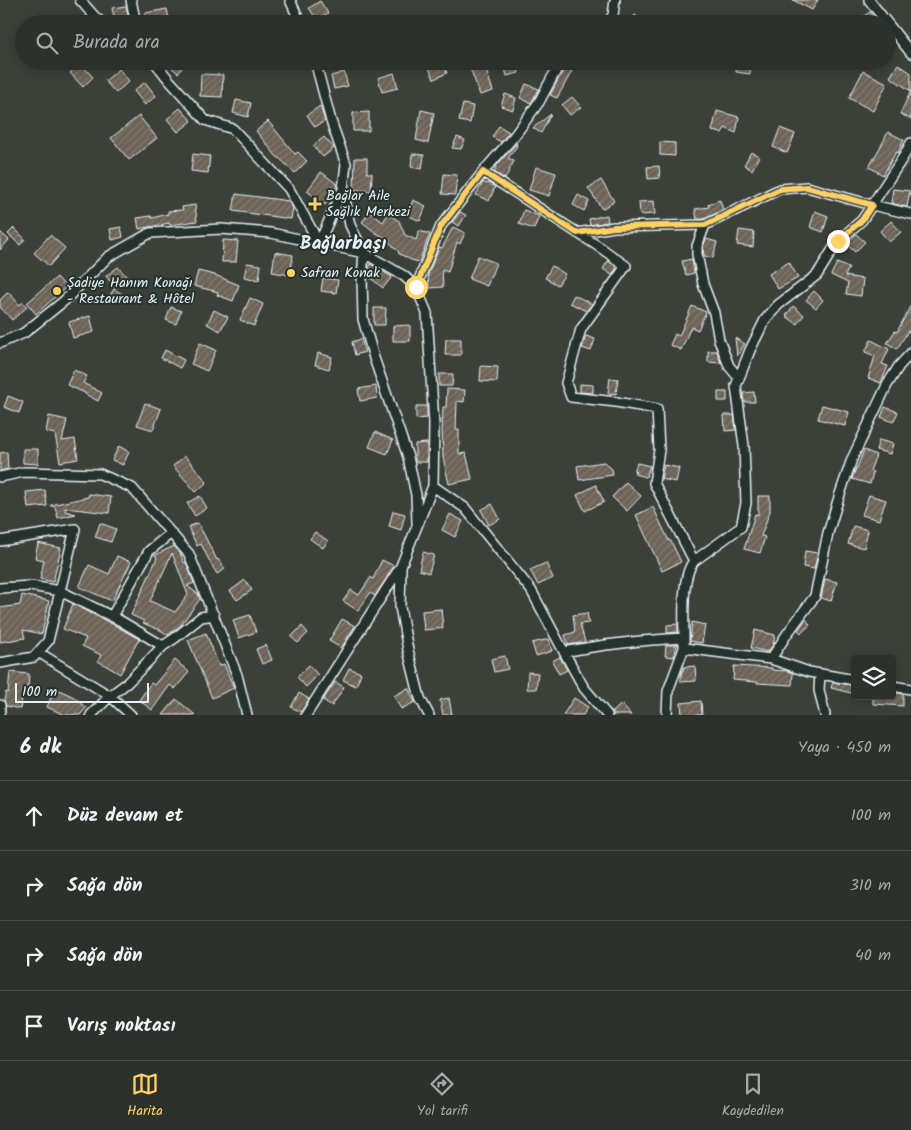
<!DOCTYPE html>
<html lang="tr">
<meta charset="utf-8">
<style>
:root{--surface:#2c312b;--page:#343933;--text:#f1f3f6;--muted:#a6a9a9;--line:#484c47;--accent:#ffd166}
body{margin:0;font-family:Kalam,sans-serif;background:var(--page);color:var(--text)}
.controls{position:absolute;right:15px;bottom:15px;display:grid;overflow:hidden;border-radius:5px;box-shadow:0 2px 12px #0003}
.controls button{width:45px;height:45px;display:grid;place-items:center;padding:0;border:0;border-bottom:1px solid var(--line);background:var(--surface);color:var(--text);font:25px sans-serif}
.scale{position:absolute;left:15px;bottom:12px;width:134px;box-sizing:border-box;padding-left:5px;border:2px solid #e8f1f8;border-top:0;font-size:14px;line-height:18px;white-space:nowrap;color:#e8f1f8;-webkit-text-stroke:4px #26332d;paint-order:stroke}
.stop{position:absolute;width:15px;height:15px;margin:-11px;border:4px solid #ffd166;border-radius:50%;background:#fff}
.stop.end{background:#ffd166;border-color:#fff;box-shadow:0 1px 5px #0008}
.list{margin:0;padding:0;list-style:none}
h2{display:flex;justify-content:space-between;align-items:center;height:65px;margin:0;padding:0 20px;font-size:21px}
h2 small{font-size:16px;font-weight:400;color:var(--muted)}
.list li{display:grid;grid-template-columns:32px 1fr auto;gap:15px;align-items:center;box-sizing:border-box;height:70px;padding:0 20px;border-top:1px solid var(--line)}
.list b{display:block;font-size:19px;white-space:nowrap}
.list em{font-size:16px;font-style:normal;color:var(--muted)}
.icon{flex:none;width:28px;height:28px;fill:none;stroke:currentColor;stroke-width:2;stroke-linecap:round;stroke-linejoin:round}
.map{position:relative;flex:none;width:911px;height:715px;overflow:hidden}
.search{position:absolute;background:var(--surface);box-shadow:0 2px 12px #0003;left:15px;right:15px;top:15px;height:55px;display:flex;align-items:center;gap:12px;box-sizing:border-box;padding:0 18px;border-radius:28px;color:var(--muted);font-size:19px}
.sheet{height:345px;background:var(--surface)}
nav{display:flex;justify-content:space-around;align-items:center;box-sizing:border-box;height:70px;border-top:1px solid var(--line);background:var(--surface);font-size:14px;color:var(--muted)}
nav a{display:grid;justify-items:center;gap:2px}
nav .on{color:var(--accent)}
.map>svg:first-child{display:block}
</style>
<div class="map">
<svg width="911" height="715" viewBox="0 0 911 715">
<defs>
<pattern id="building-hatch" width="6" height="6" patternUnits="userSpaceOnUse" patternTransform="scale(1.25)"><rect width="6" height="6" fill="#6d6256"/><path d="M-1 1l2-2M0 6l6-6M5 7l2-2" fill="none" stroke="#82796f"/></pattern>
</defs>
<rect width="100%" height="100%" fill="#3b4139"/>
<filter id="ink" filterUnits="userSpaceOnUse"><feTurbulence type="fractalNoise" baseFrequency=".02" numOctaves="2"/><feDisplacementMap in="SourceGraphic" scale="10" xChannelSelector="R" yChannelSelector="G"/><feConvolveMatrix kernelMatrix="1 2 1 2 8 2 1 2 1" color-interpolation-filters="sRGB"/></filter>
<g filter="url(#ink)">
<path fill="url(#building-hatch)" stroke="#e8f1f8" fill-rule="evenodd" d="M793 0H818L812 10Z
M320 1 328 13 317 20 309 8Z
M126 6 129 19 115 22 112 8Z
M167 9 170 24H147L145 13Z
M870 12 878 24H852Z
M635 15 647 24H628Z
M887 33 894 42 887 49Z
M440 61H442L447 73 434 79 428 66Z
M465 61H483L493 91 480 95 472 73Z
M503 61H516L519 73 507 76Z
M533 61H554L550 68Z
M737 61 751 63 750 74 736 72Z
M176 62 183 67 178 73 172 68Z
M80 63 93 77 83 87 70 73Z
M898 64 911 73V119L900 114 911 91 890 77Z
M565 67 572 71 557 98 550 95Z
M119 69 129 81 116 93 105 81Z
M863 71 887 83 873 111 849 98Z
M344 72 348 86 334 89 331 76Z
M394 73 398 88 382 92 378 78Z
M201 74 223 75 222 97 200 96Z
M145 82 156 96 145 105 134 91Z
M526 84 539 89 531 103 520 98Z
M505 94 516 98 513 110 501 106Z
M572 97 581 107 570 115 562 105Z
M236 100 251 103 248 117 233 113Z
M463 104 473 106 470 123 459 121Z
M320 106 325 121 315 127 307 115Z
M180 108 192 121 178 132 167 119Z
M421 110 434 113 428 143 416 140Z
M717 111 739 117 736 133 725 128 722 133 712 131Z
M369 112V131H353V113Z
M551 114 541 133 533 128Z
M139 116 157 138 129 160 111 138Z
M268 121 295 154 298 152 307 161 295 173 278 157H277L256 131Z
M499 126 509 132 501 142 492 137Z
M780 128 795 134 787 153 773 147Z
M888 132 904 140 898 153 896 152 883 175 869 167 882 144Z
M324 137 334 148 323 157 313 146Z
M457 137 465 140 461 149 452 148Z
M660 142 675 143V156L660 155Z
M517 143 516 145 517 146 508 158 514 161 505 179 494 172 497 165Z
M751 152 759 156 752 170 744 165Z
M193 154 210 156 208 173 191 171Z
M412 154 424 155 422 169 411 167Z
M355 158H367V173H372L371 191 354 190Z
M659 166 660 178 648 179 647 167Z
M536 167 556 173 549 196 529 190Z
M321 172 337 184 335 191 325 205 307 191Z
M444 174 457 175 455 195 442 194Z
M601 180 614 201 602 209 588 188Z
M483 182 487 184 488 183 495 187 489 201 476 195Z
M893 189 910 191 907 207 891 203Z
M236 194 289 201 293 208 291 219 233 211Z
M578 195 589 201 584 211 573 205Z
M413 200 426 206 420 221 407 215Z
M720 200 723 210 704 219H697L695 209 709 207 708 204Z
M654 201 655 214 640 215 639 202Z
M195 205 197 221 170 225 169 223 139 229 137 218 151 216 152 218 168 214V211L183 210 182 207Z
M524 210 539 216 534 229 519 224Z
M815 211 828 216 823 232 810 227Z
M370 212 383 222 388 214 399 221 405 235 416 240 419 231 430 234 419 262 411 260 398 253 399 252 389 242 390 240 376 233 362 222Z
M460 212 466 215 459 226 452 222Z
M607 215 608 222 590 225 589 219Z
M891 221 901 232 889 242 880 231Z
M121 227 123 237 112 240 110 229Z
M453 227 465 233 460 244 457 242 448 272 442 270 443 287 429 288 428 275 429 272 439 247 442 248Z
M14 228 25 239 20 245 8 234Z
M739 230 754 232 753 247 737 245Z
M0 232 9 240 0 250Z
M856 234 865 242 855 252 846 244Z
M50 235 65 248 49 266 34 253Z
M706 239 717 242 713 258 704 256 703 247Z
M223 240 238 241 236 262H222Z
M275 252 293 255 290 275 272 272Z
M478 256 496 263 487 286 469 279Z
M692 259 694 273 686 275 682 261Z
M608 261 617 267 612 275 603 269Z
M789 262 798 278 778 289 769 274Z
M247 263 261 265 259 280 244 277Z
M837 263 849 268 845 276 863 279 861 296 846 294 848 283 831 275Z
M371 264 392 277 383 288 368 276 369 267Z
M552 266 565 274 558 285 545 278Z
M118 267 128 278 115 288 106 276Z
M198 271 215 275 239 285 233 301 217 295 218 292 194 286Z
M57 277 66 287 36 314 27 303Z
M323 278 338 280 336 293 321 291Z
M114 289 122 294 118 302 109 297Z
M814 291 823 300 816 308 806 300Z
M8 292 20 305 23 302 27 307 12 320 0 307V300Z
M574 295 592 304 586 311 570 303Z
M250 298 263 304 254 326 240 320Z
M911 305V333L908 331 897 349 887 343 895 331 897 332Z
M692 306 706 312 698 330 691 327 681 350 670 345 675 334 679 336Z
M793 306 804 315 797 324 786 316Z
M171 307 181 311 176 324 166 320Z
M374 308H386L385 325H374Z
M214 310 228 317 220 331 207 324Z
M90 316 94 332 73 338 69 322Z
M410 325V341H393V326Z
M586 336 595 339 591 351 582 348Z
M735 338 745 344 737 356Z
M361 339 365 352 355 355 352 342Z
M446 339H461V355H445Z
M871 340 889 349 882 364 888 366 881 383 868 378 875 356 865 352Z
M200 343 216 350 207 371 191 364Z
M165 350 184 360 180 368 161 358Z
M708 351H717L721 363 708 362Z
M318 353 332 357 329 369 315 365Z
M481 366 498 367 497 382 480 381Z
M74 370 87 376 83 383 102 393 98 401 85 394V393L67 385Z
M439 374H453L452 386H439Z
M610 378 618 379 616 394 608 393Z
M580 384 593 385V393L580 392Z
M376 386 377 398 360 401 358 389Z
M447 389 465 390 464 402 457 401 456 430H459V454L466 453 472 479 449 484 443 457 442 431 443 407H446Z
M718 392H727V401H718Z
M754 392 755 402H744L743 393Z
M8 396 23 402 19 413 4 407Z
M145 403 161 409 153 430 137 425Z
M822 405 849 412 845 426 818 419Z
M416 406H427V418L416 419Z
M885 407 898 412 893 422 881 417Z
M724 415H734L736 430 725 431Z
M49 416 67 420 62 441 75 439 78 459 60 462 55 434 46 432Z
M375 432 393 440 387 454 369 447Z
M879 440 893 444 890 454 876 450Z
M427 443V462H415V444Z
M119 446 129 452 123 465 112 460Z
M23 449H38V464L23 463Z
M864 450 876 455 870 471 873 472 870 484 852 479 856 468H857Z
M7 452 8 469 0 471V453Z
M185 456 207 482 196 492 173 466Z
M604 462 612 469 613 475 579 480 577 466Z
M637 463 650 466 646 477 634 474 637 471 634 472Z
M664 465 679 468 676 482 661 479Z
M626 482 641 496 627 511 612 497Z
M596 485 604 502 585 511 577 495Z
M45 490 47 506 28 508 26 492Z
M89 494 111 497 109 513 65 508V511L76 514 58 518 55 507 51 506V505L88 497Z
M869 495 886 500 879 520 862 515Z
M200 496 207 508 195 516 187 503Z
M758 496H770V511L761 536 765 537 760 553 744 549 755 514 758 515Z
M492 504 500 519 489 525 481 510Z
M653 507 669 541H671L681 562 662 571 636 515Z
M393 511 405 514 401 530 389 526Z
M450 514 463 521 455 537 442 530Z
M100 523 116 529 111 542 95 537Z
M198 523 217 560 218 559 225 569 217 574 211 564 201 544 197 546 188 527Z
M853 526 868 530 864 548 848 544Z
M315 532 328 541 323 548 310 539Z
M38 543 61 548 53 582 40 579 44 560 35 558Z
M174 546 180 553 184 563 186 562 194 583 187 586 198 594 200 599 180 626 168 635 157 628V629L143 623 144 621 131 615 157 558 155 555ZM172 553 188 595 175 612 150 601Z
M805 551 818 553 814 569 803 567Z
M423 552 434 555 429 573 419 570Z
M117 556 131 562 112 601 79 587 89 565 109 574Z
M382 560 394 566 375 596 370 593 358 611 343 601 351 590 359 595 371 577 373 579Z
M546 563 553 578 538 585 530 570Z
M825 579 837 582 831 601 821 598Z
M245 580 252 590 237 600 230 591Z
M22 595 49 601 42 634 23 630 25 638 0 642V608L20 605Z
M73 604 116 626 139 639 120 674 98 661 101 655 82 646 86 638 63 629Z
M441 609 443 628 424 630 422 611Z
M587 613 589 623 580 624 585 642 568 645 565 635 575 632 573 615Z
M250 615 256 632 239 638 233 620Z
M342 619 355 626 341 648 329 641Z
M806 619 810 625 801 633 798 630Z
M692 622 705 625 702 643 690 641Z
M678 624V632L667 633V625Z
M302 626 308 633 298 643 291 637Z
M755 630 775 635 773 645 768 652 751 648Z
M206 633 219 666 224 664 234 688 212 698 188 640Z
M549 639 552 651 536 656 532 643Z
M266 645 272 660 262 664 256 649Z
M666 645H677L674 657 665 656Z
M505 656 508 669 494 672 491 659Z
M560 657 567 670 559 674 552 661Z
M175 660 189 672 175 689 170 685 152 710 139 700 151 683 154 685Z
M309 665 318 675 306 687 297 677Z
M695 666 696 681 681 682V675L682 671H683L684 667Z
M734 666 772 668V670L787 671 793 673 792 685 757 683V682L733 680Z
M349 668 361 673 356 686 343 680Z
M10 672 29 674 28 688H24L20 709 6 706 4 700 6 692 8 693Z
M528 672 538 673 536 689H527Z
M335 682 344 687 332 706 323 700Z
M833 682 855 686V694L831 688Z
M55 688 74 697 86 708 80 715H65L47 707Z
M408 688 415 702 401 709 394 696Z
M892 692 903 694V706L873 704V696H892Z
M299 693 309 699 301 712 291 707Z
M449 698 452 715H443L440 700Z
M574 698 588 707 583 715H563Z
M176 699 195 715H163Z
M701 701 702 715H682L681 703Z
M621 704 631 715H613V712Z"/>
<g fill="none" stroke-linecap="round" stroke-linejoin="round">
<defs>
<path id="minor" d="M80 0 96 18 104 24
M131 0 136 24
M290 0 301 24
M869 0 911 53
M607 24 613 15 615 0
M154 61 169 80 205 120 233 129 289 189 319 243
M315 61 331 121 346 164 343 189 319 243
M483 172 601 248 626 266 581 329 566 383 571 397 616 402 657 409 659 450 654 483 694 561
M343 189 350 225 364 253 362 277 363 319 374 358 408 457 416 495 417 523
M705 225 697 246V254L703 284 714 313 719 340 729 366 739 378
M577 233 614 227 705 225 780 189 807 187 872 205 911 214
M416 287 441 226 483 172 515 135 539 102 561 61
M0 343 24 333 64 301 108 257 150 233 221 229 271 233 364 253 404 276 416 287 427 313 434 424 433 486 401 566 306 715
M0 477 24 472 100 474 132 488 189 554 237 675 247 715
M433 486 465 508 531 590 564 652 584 688 607 715
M0 541 75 529 48 641 34 657 0 663
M401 567 400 607 408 650 420 698 429 715
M0 588 31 586 60 591 119 620 163 646 175 638 201 617 214 615
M112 616 149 551 171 533
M684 638C684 619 681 576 694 561L741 527 746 503 744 446 736 386 750 350 765 320 778 305 817 275 838 241 862 220 904 156 911 143
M38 652 110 696 131 715
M564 652C604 644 644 640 684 638V648L771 659 809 672 855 680
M771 659 787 634 815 596 828 533 839 497 852 459 887 385 899 366 911 353
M820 674 819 690 825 715
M892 686 911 689
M0 705V711
M91 715 110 696 127 683 163 646
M667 715 668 691 684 648"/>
</defs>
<use href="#minor" stroke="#e8f1f8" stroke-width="12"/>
<use href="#minor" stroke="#26332d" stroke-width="9"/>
</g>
</g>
<g fill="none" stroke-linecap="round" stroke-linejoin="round" filter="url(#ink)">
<path stroke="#ffd166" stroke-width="6" d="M416 287 441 226 483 172 577 233 614 227 705 225 780 189 807 187 872 205 862 220 838 241"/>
</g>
<g fill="#ffd166" stroke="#26332d" stroke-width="2">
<path d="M312.5 196.5h5v5h5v5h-5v5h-5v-5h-5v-5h5z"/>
<circle cx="291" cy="273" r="5"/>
<circle cx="57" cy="291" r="5"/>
</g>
<g text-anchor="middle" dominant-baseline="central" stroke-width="4" stroke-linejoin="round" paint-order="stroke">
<g font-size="14" fill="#e8f1f8" stroke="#26332d" text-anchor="start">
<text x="326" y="196">Bağlar Aile<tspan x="326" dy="16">Sağlık Merkezi</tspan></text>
<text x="301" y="273">Safran Konak</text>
<text x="67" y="283">Şadiye Hanım Konağı<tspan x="67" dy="16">- Restaurant &amp; Hôtel</tspan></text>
</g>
<g font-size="19" font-weight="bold" fill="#e8f1f8" stroke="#26332d">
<text x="343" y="244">Bağlarbaşı</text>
</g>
</g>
</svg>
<div class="controls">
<button><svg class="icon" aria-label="layers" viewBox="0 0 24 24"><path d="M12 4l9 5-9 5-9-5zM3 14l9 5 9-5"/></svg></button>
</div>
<div class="scale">100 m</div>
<div class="stop" style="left:416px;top:287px"></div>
<div class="stop end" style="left:838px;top:241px"></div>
<div class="search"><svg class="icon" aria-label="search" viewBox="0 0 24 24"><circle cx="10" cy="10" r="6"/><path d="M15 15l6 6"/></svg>Burada ara</div>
</div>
<section class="sheet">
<h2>6 dk<small>Yaya · 450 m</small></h2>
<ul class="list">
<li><svg class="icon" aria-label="ahead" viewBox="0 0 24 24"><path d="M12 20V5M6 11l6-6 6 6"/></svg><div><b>Düz devam et</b></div><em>100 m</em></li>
<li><svg class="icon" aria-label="right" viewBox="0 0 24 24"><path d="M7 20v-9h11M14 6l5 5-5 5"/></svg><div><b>Sağa dön</b></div><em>310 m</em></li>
<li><svg class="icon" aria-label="right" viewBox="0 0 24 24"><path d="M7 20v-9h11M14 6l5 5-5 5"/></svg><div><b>Sağa dön</b></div><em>40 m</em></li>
<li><svg class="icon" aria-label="arrive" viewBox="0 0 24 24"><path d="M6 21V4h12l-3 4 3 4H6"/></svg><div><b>Varış noktası</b></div></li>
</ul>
</section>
<nav>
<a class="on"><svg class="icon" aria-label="map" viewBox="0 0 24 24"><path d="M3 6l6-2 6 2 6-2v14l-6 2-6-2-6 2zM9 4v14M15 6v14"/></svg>Harita</a>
<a><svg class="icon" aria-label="directions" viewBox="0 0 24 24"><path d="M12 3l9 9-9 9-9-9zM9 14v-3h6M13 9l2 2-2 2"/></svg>Yol tarifi</a>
<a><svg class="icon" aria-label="saved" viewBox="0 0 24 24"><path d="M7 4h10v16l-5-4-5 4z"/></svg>Kaydedilen</a>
</nav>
